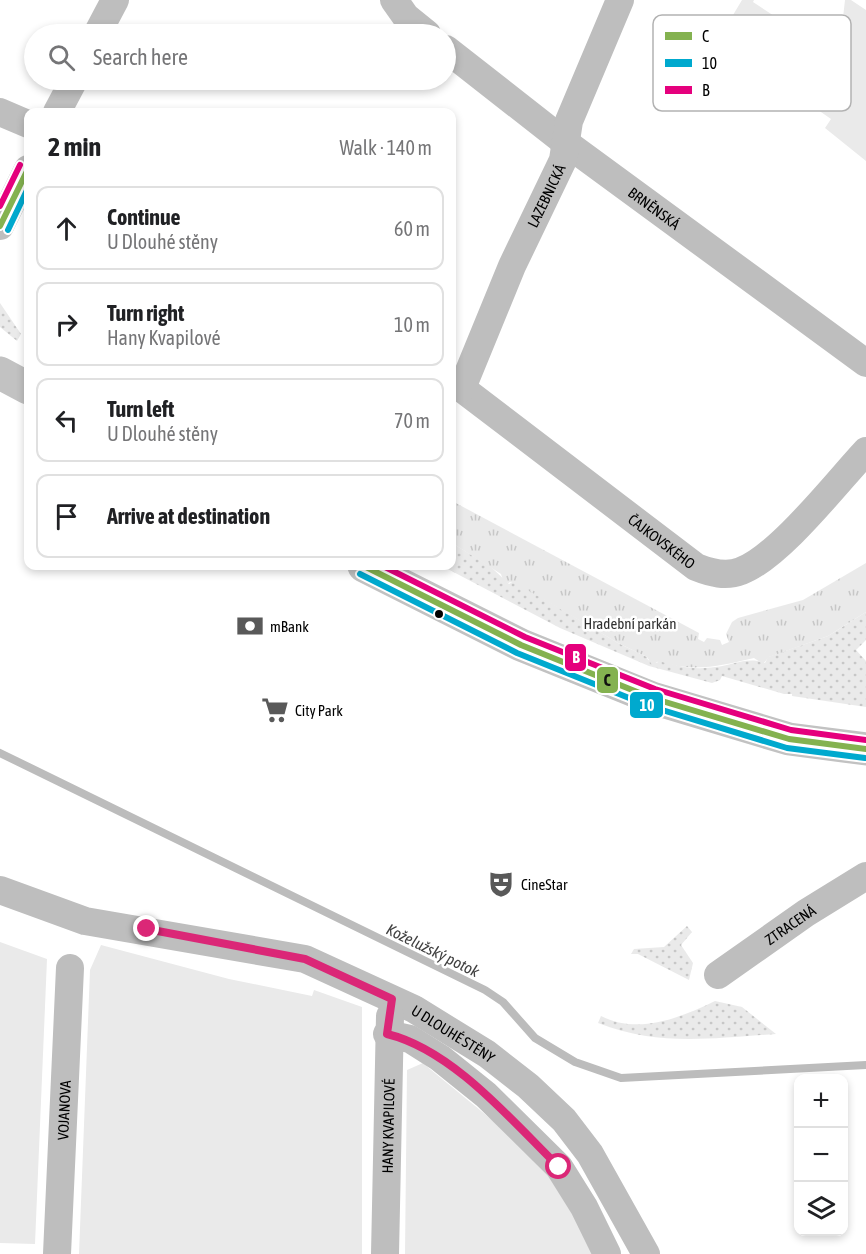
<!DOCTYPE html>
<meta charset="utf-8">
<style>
:root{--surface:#fff;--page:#f6f6f6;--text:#202124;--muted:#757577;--line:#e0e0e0}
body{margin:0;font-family:"Asap Condensed",sans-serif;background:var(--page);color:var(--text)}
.controls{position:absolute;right:18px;bottom:18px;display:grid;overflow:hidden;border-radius:12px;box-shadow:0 3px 9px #0003}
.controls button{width:54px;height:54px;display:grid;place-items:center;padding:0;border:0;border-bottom:2px solid var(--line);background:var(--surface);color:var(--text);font:30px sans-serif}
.stop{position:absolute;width:18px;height:18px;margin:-14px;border:4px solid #db2777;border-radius:50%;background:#fff}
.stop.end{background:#db2777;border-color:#fff;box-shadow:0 2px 6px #0008}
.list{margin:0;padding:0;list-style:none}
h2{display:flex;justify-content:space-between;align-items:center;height:78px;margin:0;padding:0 24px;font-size:26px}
h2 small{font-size:20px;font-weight:400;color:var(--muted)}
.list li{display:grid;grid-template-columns:39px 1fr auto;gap:18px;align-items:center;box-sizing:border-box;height:84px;margin:0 12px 12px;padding:0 12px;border:2px solid var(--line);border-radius:12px}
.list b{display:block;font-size:22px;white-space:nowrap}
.list p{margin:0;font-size:20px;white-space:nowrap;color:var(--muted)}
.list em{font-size:20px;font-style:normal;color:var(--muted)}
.icon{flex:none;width:33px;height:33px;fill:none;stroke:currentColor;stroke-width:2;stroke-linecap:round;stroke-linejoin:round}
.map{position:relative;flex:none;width:866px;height:1254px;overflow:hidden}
.search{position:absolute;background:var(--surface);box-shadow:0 3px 9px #0003;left:24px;top:24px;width:432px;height:66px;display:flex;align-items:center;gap:15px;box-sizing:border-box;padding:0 21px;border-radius:33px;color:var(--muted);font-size:22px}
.panel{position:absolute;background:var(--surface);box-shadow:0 3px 9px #0003;left:24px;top:108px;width:432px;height:462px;border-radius:12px}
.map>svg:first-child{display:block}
</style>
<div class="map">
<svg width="866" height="1254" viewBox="0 0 866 1254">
<defs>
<pattern id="grass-dots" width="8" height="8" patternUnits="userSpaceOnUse" patternTransform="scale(1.5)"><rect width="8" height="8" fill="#eaeaea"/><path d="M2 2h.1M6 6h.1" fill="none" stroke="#c7c7c7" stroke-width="1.8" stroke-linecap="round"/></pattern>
<pattern id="park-tufts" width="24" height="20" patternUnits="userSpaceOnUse" patternTransform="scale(1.5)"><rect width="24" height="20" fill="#eaeaea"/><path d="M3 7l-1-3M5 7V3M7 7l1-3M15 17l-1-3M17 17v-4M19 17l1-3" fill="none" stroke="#c7c7c7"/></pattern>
</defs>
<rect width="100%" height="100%" fill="#fff"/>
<path fill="url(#grass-dots)" d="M0 303 21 334 17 341 0 327Z
M452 543 491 567 509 584 514 581 618 643 647 657 648 660 657 663 659 660C678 667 694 670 715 667 733 665 748 656 765 663L768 657 828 636 866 612V640L856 650 866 661V707L792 696V694H784L722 676 720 680 712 683 649 666 560 628 442 566H452Z
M687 926 692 932 681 945 693 963 689 980 638 954H631L634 949 664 947Z
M715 1001 742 1007 776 1034C711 1038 660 1047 598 1023L601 1016C638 1035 680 1018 715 1001Z"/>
<path fill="url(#park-tufts)" d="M452 501 699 633 698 639 704 642 707 638 720 640 722 645 729 642 726 634 732 622 738 618 803 600 866 563V612L828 636 769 657 763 664 754 658C720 666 692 673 659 661L652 665 647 657 618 643 514 582 504 583 501 574 452 543Z"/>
<path fill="#eaeaea" d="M742 0H754L753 2 797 31 807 17 817 27 820 40 831 44 841 35 845 0H851L866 10V161L825 128 831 119 768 75 757 91 711 58 701 44 724 30Z
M0 942 47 959 35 1244 0 1243Z
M101 945 229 979 312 996 314 990 362 1007V1254H79L90 970Z
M423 1063C465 1099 523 1141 556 1184 572 1205 581 1230 592 1254H405L407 1070Z"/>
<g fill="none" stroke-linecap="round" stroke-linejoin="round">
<path stroke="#bcbcbc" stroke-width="8" d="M0 753 485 990 503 1002 535 1038 575 1062 621 1078 866 1065"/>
<g stroke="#bebebe" stroke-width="28">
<path d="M394 0 406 17 427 34"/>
<path d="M97 34 115 0"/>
<path id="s1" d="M446 49 566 143 866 363"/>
<path d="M0 112 28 124"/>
<path d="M57 112 74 80"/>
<path d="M0 226 28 169"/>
<path id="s2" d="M452 381 696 567C711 573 726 577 741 571 779 557 837 482 866 451"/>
<path id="s3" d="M462 388 512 266 563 160 569 121 620 0"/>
<path id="s4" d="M0 890 85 921 305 959 414 1009 487 1054 528 1086 564 1120 590 1154 646 1254"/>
<path id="s5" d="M718 975 806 913 866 876"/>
<path d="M387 1034 410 1039 440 1058 486 1095 559 1167 584 1207 607 1254"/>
<path id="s6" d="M57 1254 70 968"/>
<path id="s7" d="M385 1254 390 1016"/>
</g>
<path stroke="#c2c2c2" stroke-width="33" d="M0 373 28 388
M364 566 521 645 652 698 789 739 866 749"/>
<defs>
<path id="bus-1" d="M0 226 28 169
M364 566 521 645 652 698 789 739 866 749"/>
<path id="bus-2" d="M8 230 28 188
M360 574 517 653 649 706 787 748 865 758"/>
<path id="bus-3" d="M0 206 20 165
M383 566 525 637 655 689 791 730 866 740"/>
</defs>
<use href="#bus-1" stroke="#fff" stroke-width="10"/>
<use href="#bus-2" stroke="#fff" stroke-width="10"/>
<use href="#bus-3" stroke="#fff" stroke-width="10"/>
<use href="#bus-1" stroke="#84b250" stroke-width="6"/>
<use href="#bus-2" stroke="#00a9ce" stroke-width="6"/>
<use href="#bus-3" stroke="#e5007d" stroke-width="6"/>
</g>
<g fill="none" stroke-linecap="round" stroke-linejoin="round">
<path stroke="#db2777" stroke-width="8" d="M147 929 305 959 392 999 387 1034C453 1050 512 1121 559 1167"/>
</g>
<defs>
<symbol id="bank-bare" viewBox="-9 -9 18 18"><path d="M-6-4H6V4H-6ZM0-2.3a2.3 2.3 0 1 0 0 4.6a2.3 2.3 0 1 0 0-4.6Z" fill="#595959" stroke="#fff" stroke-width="2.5" paint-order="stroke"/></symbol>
<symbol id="supermarket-bare" viewBox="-9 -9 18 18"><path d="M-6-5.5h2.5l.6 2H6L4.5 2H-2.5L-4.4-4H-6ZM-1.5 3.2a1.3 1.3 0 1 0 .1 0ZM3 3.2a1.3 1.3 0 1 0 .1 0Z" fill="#595959" stroke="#fff" stroke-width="2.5" paint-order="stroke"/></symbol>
<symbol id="theatre-bare" viewBox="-9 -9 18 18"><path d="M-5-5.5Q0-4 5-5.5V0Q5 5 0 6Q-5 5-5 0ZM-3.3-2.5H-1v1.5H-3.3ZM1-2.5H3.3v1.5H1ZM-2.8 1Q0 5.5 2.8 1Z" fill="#595959" stroke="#fff" stroke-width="2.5" paint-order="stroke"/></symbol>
</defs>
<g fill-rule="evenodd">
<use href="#bank-bare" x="231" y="607" width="38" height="38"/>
<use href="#supermarket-bare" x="256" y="691" width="38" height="38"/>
<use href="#theatre-bare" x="482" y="865" width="38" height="38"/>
</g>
<circle fill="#000" stroke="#fff" stroke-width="2" cx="439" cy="614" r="5"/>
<g text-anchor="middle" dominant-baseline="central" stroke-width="5" stroke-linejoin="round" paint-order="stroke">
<g font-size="15" fill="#000" stroke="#fff">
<text stroke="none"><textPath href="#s3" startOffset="210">LAZEBNICKÁ</textPath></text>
<text stroke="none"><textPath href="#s1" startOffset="262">BRNĚNSKÁ</textPath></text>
<text stroke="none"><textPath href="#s2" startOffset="264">ČAJKOVSKÉHO</textPath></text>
<text stroke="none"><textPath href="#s5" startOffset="88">ZTRACENÁ</textPath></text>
<text stroke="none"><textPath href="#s4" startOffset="480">U DLOUHÉ STĚNY</textPath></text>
<text stroke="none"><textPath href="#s6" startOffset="144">VOJANOVA</textPath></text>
<text stroke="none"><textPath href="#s7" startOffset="128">HANY KVAPILOVÉ</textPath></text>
</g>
<g font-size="15" fill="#303030" stroke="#fff">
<text x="630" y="623">Hradební parkán</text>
</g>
<g font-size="15" fill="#000" stroke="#fff" text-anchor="start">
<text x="270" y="626">mBank</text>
<text x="295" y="710">City Park</text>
<text x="521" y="884">CineStar</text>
</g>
<g font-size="16" font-style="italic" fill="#414141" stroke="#fff">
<text transform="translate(433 950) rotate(26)">Koželužský potok</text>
</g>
</g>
<rect x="653" y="15" width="198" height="96" rx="9" fill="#fff" stroke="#b2b2b2" stroke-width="1.5"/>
<rect x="665" y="32" width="27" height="8" fill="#84b250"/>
<rect x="665" y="59" width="27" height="8" fill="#00a9ce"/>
<rect x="665" y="86" width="27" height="8" fill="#e5007d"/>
<g font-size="16" fill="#000">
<text x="702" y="42">C</text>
<text x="702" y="69">10</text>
<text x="702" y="96">B</text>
</g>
<g stroke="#fff" stroke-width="2">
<rect x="564" y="643" width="23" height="29" rx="6" fill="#e5007d"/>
<rect x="596" y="666" width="23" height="28" rx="6" fill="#84b250"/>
<rect x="629" y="691" width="35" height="28" rx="6" fill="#00a9ce"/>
</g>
<g font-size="16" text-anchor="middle" font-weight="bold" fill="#fff">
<text x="576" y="663">B</text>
<text x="647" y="711">10</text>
</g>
<g font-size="16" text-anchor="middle" font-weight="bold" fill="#111">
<text x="607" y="686">C</text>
</g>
</svg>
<div class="controls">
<button>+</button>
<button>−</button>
<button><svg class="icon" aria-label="layers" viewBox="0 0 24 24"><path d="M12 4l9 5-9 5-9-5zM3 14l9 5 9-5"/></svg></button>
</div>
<div class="stop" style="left:559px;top:1167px"></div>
<div class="stop end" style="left:147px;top:929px"></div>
<div class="search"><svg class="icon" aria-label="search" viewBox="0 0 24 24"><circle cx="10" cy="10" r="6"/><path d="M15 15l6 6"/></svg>Search here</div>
<section class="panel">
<h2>2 min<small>Walk · 140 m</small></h2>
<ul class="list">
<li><svg class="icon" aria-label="ahead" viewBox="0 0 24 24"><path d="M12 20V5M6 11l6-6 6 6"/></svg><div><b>Continue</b><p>U Dlouhé stěny</p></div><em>60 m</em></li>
<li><svg class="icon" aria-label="right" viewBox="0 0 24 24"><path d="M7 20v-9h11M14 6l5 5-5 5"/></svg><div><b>Turn right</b><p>Hany Kvapilové</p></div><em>10 m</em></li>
<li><svg class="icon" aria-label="left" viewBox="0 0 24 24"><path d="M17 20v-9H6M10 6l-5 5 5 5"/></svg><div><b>Turn left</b><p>U Dlouhé stěny</p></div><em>70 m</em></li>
<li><svg class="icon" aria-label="arrive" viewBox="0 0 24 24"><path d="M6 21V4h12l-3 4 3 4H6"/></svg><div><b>Arrive at destination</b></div></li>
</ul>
</section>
</div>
